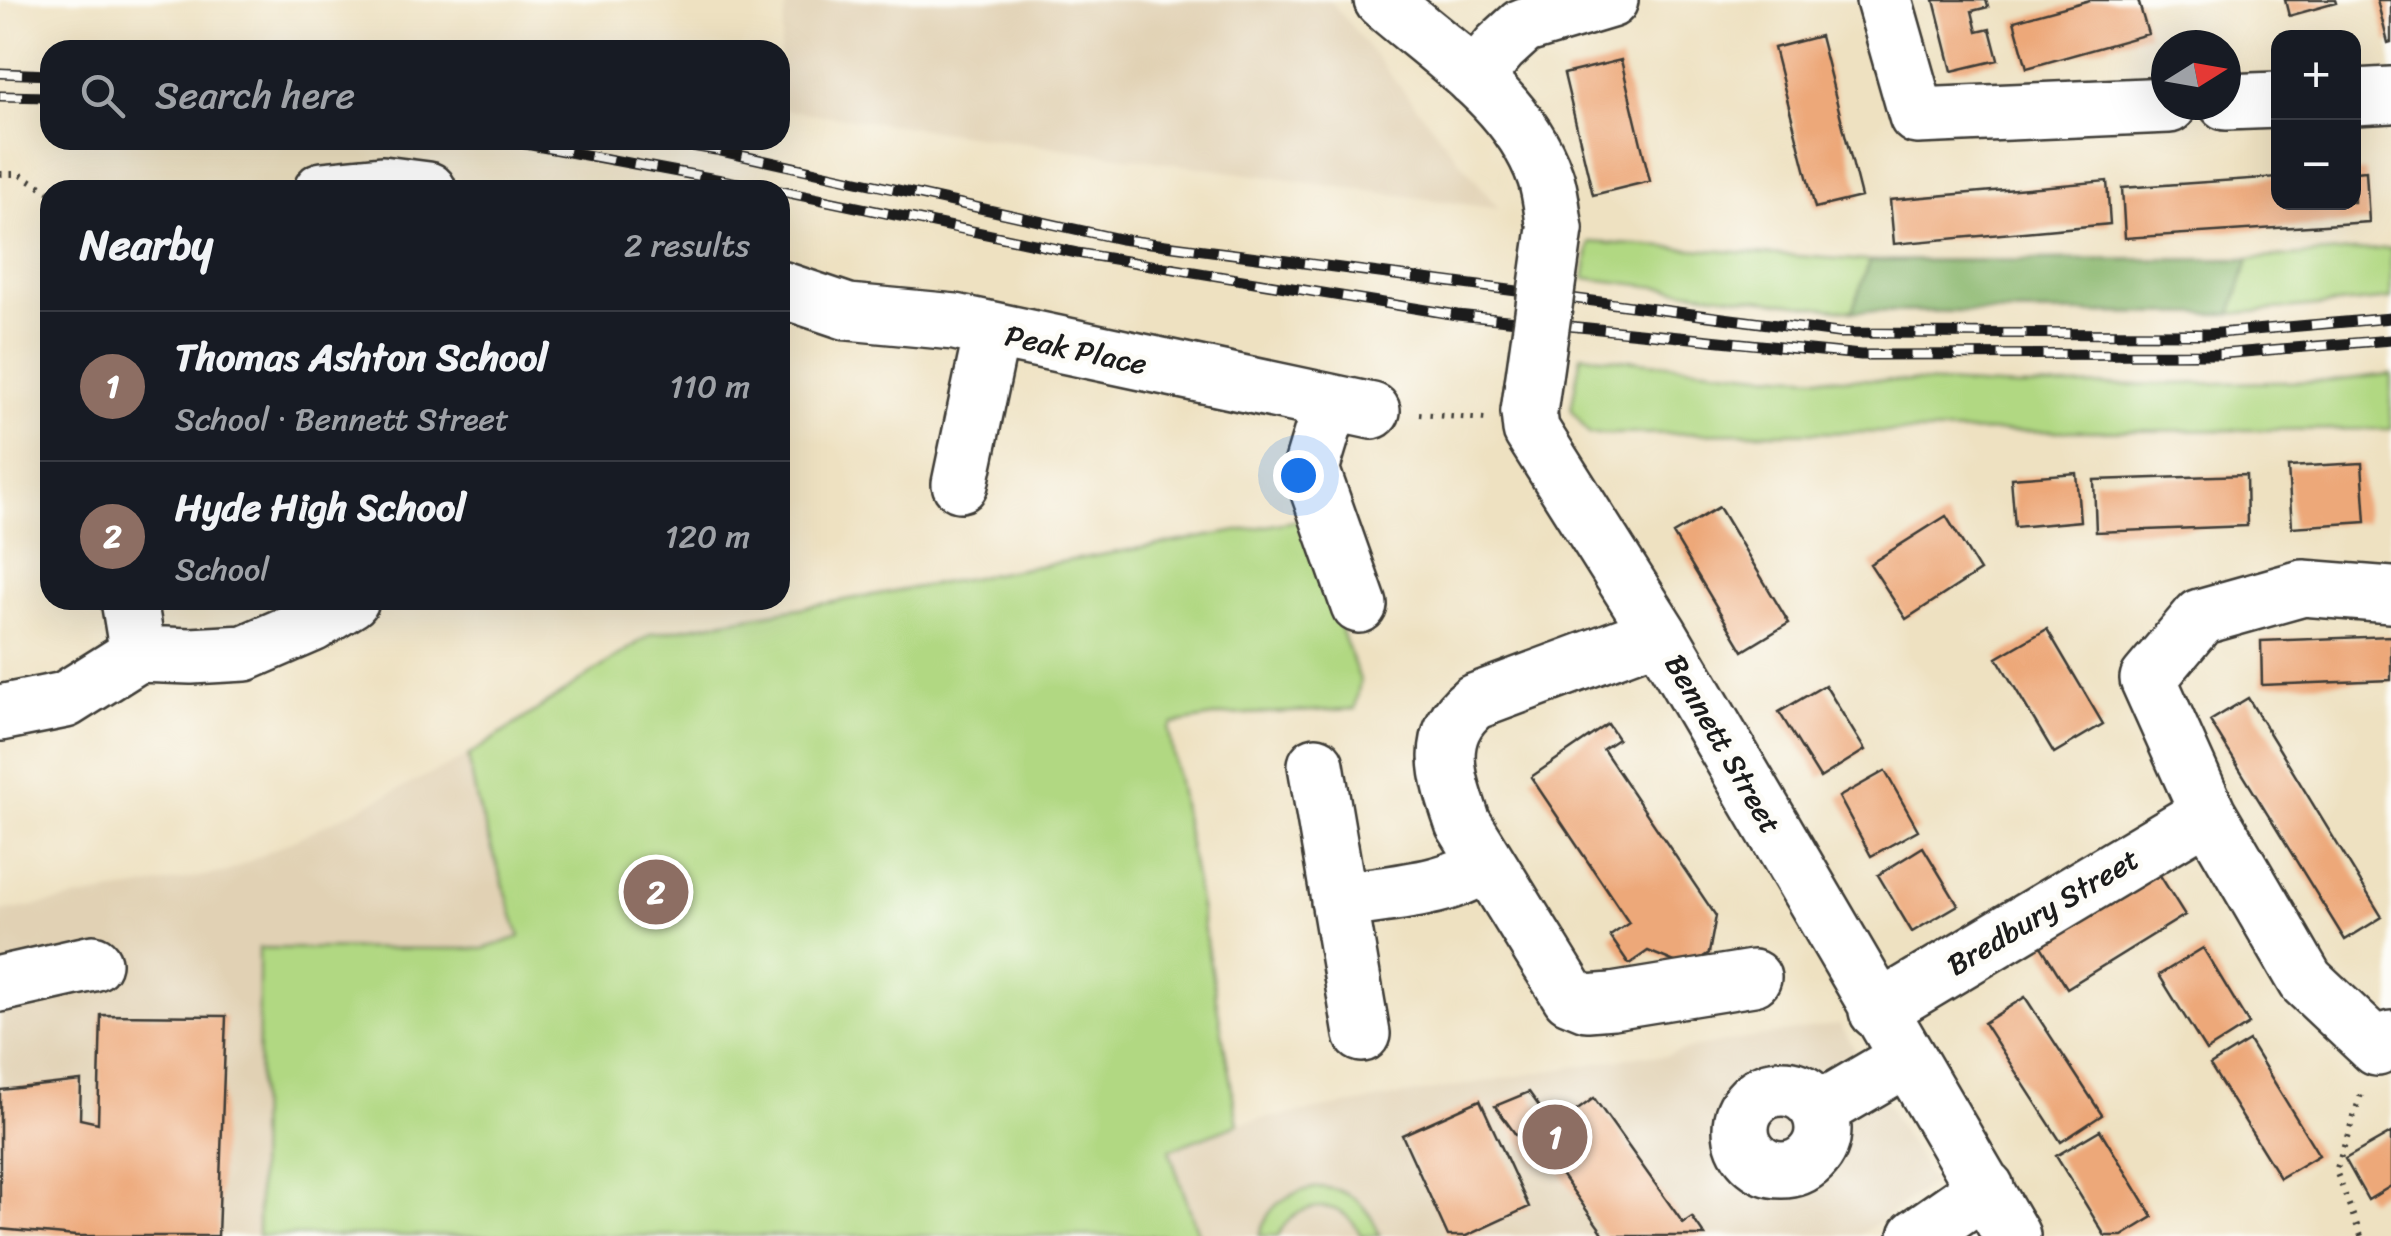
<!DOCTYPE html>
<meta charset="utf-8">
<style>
:root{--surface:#171b24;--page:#20242c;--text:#f1f3f6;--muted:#9ea1a6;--line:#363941;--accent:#1f6fb2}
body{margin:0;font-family:Sriracha,sans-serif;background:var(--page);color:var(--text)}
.controls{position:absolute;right:30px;top:30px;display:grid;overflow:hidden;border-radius:20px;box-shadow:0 10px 40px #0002}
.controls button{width:90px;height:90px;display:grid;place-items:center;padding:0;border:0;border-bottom:2px solid var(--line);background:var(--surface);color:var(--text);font:50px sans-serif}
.compass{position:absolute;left:2151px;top:30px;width:90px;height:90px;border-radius:50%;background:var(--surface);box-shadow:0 10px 40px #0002;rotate:79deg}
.you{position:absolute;left:1298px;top:475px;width:35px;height:35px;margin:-25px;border:8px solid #fff;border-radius:50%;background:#1a73e8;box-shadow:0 0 0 15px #1a73e833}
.badge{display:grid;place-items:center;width:65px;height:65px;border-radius:50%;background:var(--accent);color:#fff;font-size:32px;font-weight:700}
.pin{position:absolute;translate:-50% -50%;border:5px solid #fff;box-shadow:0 2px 10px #0006}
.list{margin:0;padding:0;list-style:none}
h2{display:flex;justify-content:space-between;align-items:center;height:130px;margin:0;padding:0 40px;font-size:42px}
h2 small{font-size:32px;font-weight:400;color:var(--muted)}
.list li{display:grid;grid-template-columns:65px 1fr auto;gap:30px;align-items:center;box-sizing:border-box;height:150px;padding:0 40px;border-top:2px solid var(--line)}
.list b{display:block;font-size:38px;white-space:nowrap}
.list p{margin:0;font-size:32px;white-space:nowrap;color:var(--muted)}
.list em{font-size:32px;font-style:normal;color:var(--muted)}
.icon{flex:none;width:55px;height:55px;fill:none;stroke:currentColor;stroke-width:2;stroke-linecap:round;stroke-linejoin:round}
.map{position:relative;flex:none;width:2391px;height:1236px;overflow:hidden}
.search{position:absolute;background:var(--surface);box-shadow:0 10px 40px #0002;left:40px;top:40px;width:750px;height:110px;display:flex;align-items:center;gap:25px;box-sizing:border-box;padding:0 35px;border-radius:30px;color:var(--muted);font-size:38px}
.panel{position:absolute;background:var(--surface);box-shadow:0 10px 40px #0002;left:40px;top:180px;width:750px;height:430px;border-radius:30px}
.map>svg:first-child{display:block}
</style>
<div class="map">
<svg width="2391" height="1236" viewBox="0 0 2391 1236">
<rect width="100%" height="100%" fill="#fdfcf7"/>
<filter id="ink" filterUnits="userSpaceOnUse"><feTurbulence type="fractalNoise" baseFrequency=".01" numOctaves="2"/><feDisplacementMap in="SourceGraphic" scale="20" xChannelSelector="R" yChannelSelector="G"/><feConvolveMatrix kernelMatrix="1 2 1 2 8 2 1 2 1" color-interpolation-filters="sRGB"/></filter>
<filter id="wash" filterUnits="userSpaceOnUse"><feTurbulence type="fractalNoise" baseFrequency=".0048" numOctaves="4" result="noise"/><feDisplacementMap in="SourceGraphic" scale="40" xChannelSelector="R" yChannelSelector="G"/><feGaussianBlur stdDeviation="2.25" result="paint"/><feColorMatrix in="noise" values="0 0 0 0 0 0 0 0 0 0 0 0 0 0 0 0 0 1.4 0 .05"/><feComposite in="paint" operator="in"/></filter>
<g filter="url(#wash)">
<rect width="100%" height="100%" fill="#eee1c1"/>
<path fill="#e1d1b4" d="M787 0H1330L1499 209 780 109V50Z
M1300 520 1360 680 1355 709 1225 715 1173 724 1169 730 1238 1123 1643 1055 1661 1057 1695 1047 1840 1024 1933 1183 1859 1236H0V912L227 872 468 756 651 634Z"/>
<path fill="#b1d882" stroke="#667a4f" stroke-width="2.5" d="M1590 242 1870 261 2249 259 2391 248V299L2231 314 1852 311 1584 278Z
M1581 355 1762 374 2017 387 2331 381 2391 374V429L1589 434 1571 409Z
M1300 520 1360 680 1355 709 1225 715 1173 724 1169 730 1238 1124 1169 1150 1199 1236H258L259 948 483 949 520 937 477 802 468 756 651 634Z
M1319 1187C1352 1189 1369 1206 1380 1236H1361C1345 1196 1295 1199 1278 1236H1259C1268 1204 1288 1192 1319 1187Z"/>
<path fill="#8cb870" stroke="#546a46" stroke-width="2.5" d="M2249 259 2231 314 1852 311 1870 261Z"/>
<g id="blocks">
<path fill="#eda879" d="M1934 0H1986L1988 7 1972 11 1977 32 1990 29 1998 60 1952 71Z
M2090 0H2138L2148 34 2027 68 2014 21Z
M2285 0H2335L2336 3 2289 16Z
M2377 0H2391V42L2388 43Z
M1820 36 1861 197 1815 208 1774 48Z
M1621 60 1650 181 1593 195 1564 74Z
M2366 171 2369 222 2125 238 2122 188 2278 177V202H2354V172Z
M2107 181 2110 224 1894 244 1890 200Z
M2362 463 2366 522 2292 527 2288 467Z
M2076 473 2080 521 2015 527 2011 478Z
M2246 475 2247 526 2096 532 2094 480Z
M1719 507 1789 623 1743 651 1673 534Z
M1946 516 1980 571 1906 619 1870 564Z
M2047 629 2103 724 2054 753 1997 658Z
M2391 636V680L2262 685 2261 641Z
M1825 685 1865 750 1820 778 1779 712Z
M2248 698 2382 917 2345 940 2210 721Z
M1608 724 1618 739 1603 749 1716 916 1709 953 1697 961 1682 965 1648 951 1629 964 1610 936 1629 923 1531 777Z
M1885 771 1918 830 1871 856 1839 797Z
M1923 847 1958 905 1912 932 1878 875Z
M2156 869 2185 915 2067 988 2039 943Z
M2203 948 2249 1024 2206 1051 2159 975Z
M2025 997 2102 1115 2061 1142 1984 1023Z
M101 1015 226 1016 218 1236H76L0 1229V1090L81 1081 80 1119 98 1123Z
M2249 1041 2319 1155 2280 1178 2210 1065Z
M1529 1092 1554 1127 1594 1098 1683 1223 1692 1217 1705 1236H1605L1548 1156 1537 1164 1495 1106Z
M1480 1100 1529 1207 1466 1236H1448L1402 1135Z
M2100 1130 2153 1217 2122 1236H2105L2056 1156Z
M2391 1133V1186L2368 1200 2345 1159Z"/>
</g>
</g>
<g filter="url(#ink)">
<use href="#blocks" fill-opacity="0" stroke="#3c3a35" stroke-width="2.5"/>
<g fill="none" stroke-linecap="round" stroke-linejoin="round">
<defs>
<path id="minor" d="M1382 0C1441 52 1518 99 1545 176 1551 192 1552 212 1555 229
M1884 0 1917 116 2169 105
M1474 78 1500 47 1523 26 1610 0
M2354 97 2391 95
M2226 102 2278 100
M322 190 382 184 428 190
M780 289 848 312 955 322 1372 411
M1331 403 1311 469 1359 605
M1529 412 1531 430 1659 633 2012 1236
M960 484 992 332
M2391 595 2303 588 2200 617 2148 679 2208 813 2306 981 2377 1048 2391 1039
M129 600 138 654
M1659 633 1474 702C1432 736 1448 779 1463 823L1570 996 1587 1003 1612 1001 1753 978
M0 713 65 700 138 654 191 656 245 653 312 624 351 600
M1316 765 1362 1034
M1339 901C1385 893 1452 891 1487 862
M0 984 93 963
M1877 1011 2208 813
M1741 1129a41 41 0 1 1 82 0a41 41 0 1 1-82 0Z
M1819 1110 1906 1059
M1917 1236 1986 1188"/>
</defs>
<use href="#minor" stroke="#3c3a35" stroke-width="60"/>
<path stroke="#3c3a35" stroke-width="6" stroke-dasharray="2.5 8" stroke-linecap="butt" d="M0 174H20L50 192
M1419 414 1486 419
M2361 1236 2336 1171 2362 1091"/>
<use href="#minor" stroke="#fff" stroke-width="55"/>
<defs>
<path id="rail" d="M0 73 50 75
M0 96 50 97
M504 140 776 190
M656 140 716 150 1120 239 1838 333 2208 334 2391 318
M780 191 1077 253 1457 315 1861 355 2220 354 2391 340"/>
</defs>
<use href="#rail" stroke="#1c1c1c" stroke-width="11"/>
<use href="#rail" stroke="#fdfcf7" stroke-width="8" stroke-dasharray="22" stroke-linecap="butt"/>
<defs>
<path id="minor-bridge" d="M1529 412 1555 229"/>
</defs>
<use href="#minor-bridge" stroke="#3c3a35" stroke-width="60" stroke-linecap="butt"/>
<use href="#minor-bridge" stroke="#fff" stroke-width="55"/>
</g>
</g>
<g text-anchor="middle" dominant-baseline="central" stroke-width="10" stroke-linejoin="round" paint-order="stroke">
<g font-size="30" fill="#1c1c1c" stroke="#fdfcf7">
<text transform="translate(1076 350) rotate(12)">Peak Place</text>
<text transform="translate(1723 744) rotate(60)">Bennett Street</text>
<text transform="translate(2043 912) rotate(-31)">Bredbury Street</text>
</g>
</g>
</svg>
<div class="controls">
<button>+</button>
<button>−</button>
</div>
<svg class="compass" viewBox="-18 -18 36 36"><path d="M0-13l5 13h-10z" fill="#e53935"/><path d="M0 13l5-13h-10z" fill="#9ea1a6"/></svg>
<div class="you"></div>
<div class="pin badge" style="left:1555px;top:1137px;background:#8d6e63">1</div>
<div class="pin badge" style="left:656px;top:892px;background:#8d6e63">2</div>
<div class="search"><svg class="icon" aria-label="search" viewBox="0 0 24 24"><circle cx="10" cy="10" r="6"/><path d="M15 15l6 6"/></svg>Search here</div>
<section class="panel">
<h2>Nearby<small>2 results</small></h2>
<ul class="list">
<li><span class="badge" style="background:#8d6e63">1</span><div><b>Thomas Ashton School</b><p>School · Bennett Street</p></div><em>110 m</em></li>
<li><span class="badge" style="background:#8d6e63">2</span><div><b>Hyde High School</b><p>School</p></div><em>120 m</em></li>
</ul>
</section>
</div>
